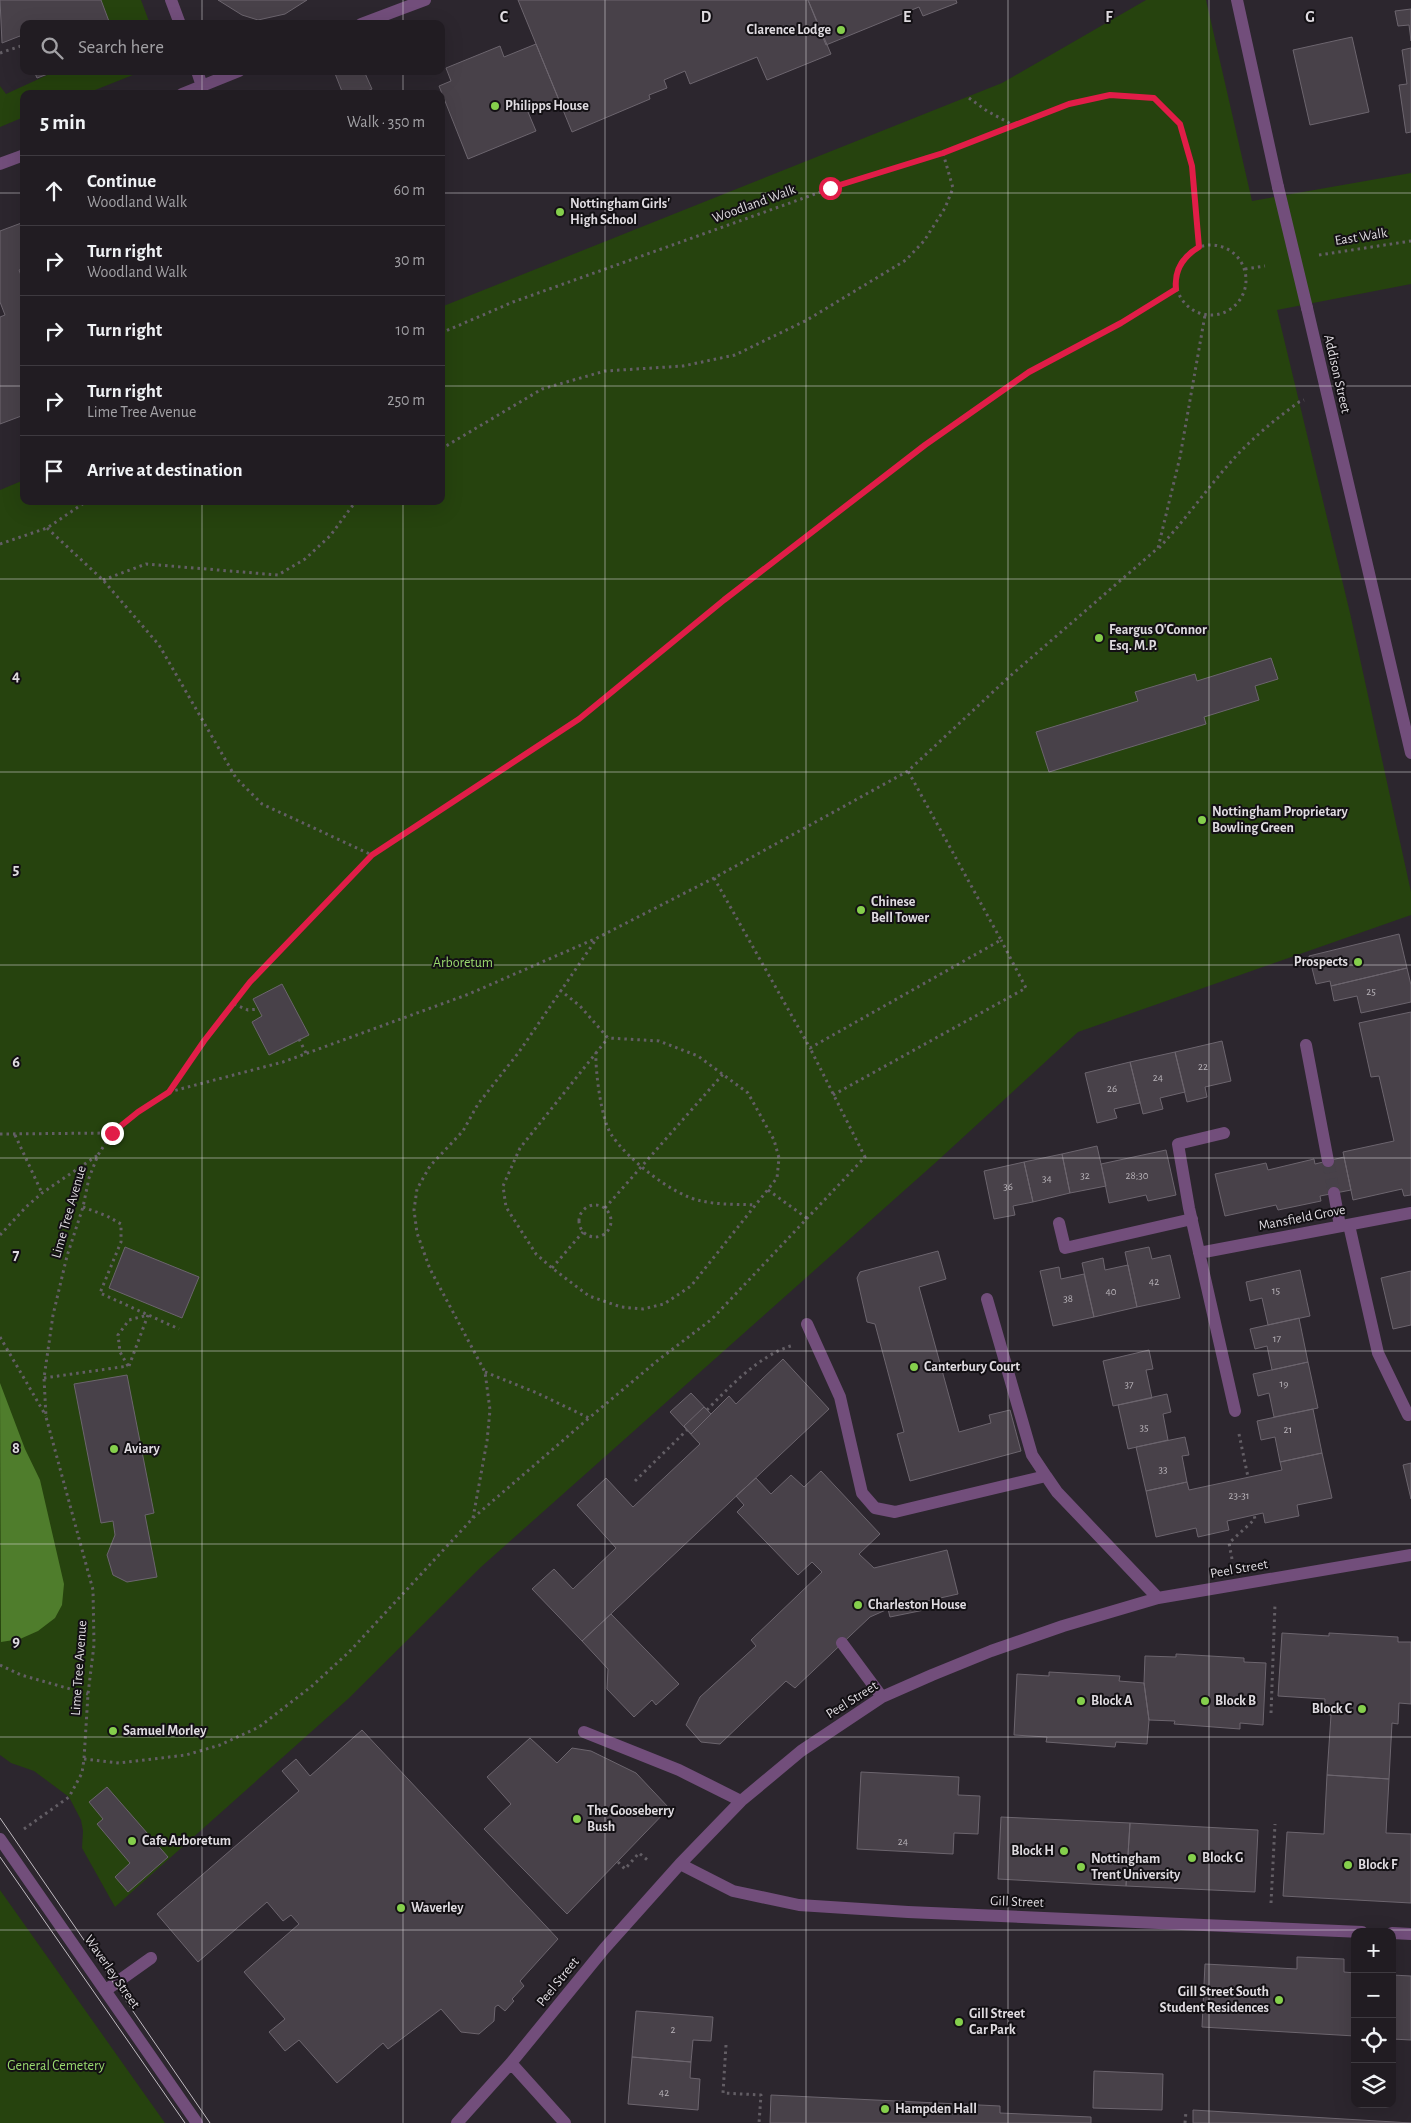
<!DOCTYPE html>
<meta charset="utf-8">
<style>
:root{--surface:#211c22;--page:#29252a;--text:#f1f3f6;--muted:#a2a1a5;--line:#3e3a40}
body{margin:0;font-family:"Alegreya Sans",sans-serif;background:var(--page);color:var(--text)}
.controls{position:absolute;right:15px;bottom:15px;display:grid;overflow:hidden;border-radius:10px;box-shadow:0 5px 20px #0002}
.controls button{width:45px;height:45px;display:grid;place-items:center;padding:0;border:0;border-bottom:1px solid var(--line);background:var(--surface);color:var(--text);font:25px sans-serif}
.stop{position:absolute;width:15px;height:15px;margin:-11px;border:4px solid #e11d48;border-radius:50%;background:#fff}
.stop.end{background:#e11d48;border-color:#fff;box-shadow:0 1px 5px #0008}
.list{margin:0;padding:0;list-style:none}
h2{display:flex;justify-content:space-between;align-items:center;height:65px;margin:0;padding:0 20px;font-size:21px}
h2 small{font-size:16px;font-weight:400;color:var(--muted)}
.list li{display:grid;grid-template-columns:32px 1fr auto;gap:15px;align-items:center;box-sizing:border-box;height:70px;padding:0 20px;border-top:1px solid var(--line)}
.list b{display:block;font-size:19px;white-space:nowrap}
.list p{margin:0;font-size:16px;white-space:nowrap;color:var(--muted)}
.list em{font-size:16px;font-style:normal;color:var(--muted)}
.icon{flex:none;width:28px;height:28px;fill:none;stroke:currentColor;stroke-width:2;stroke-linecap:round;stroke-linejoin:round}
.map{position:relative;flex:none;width:1411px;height:2123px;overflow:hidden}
.search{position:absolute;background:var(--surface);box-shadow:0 5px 20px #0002;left:20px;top:20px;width:425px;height:55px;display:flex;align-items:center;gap:12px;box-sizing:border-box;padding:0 18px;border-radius:10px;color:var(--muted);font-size:19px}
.panel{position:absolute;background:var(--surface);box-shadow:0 5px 20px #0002;left:20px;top:90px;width:425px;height:415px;border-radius:10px}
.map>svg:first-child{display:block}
</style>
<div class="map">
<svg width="1411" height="2123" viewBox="0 0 1411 2123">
<rect width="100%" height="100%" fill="#2c262e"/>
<path fill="#26430e" d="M101 0H141L150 24H110Z
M1146 0H1206L1252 201 1411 173V284L1277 310 1350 613 1411 892V915L1078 1032 934 1164 481 1567 348 1699 115 1907 82 1848 83 1831 81 1820 69 1797 34 1771 11 1763 0 1755V490L24 480V501H441V307L1002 83Z
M56 71H143L85 94H24V117L0 127V86L6 94Z
M0 1890 165 2123H0Z"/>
<path fill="#4f7d2c" d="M0 1383 25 1449 40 1480 64 1584 62 1605 55 1618 38 1631 20 1639 1 1642Z"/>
<path fill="#484149" stroke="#6c656e" d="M0 0H101L110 24H24V44L20 36 2 43Z
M218 0H307L285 14 258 20 242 15Z
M518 0H808L831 54 767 80 757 57 690 84 685 71 664 80 667 88 649 95 650 99 572 132Z
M808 0H956L957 3 923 16 919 7 826 45Z
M1411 9V41L1409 25 1398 26 1395 11Z
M1352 37 1369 112 1310 125 1293 50Z
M536 44 559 100 528 112 536 131 468 159 439 86 451 81 446 68 500 46 504 57Z
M1411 48V132L1406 133 1399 85 1407 84 1402 50Z
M34 71H56L37 78Z
M334 71H364L372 89 362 94H343Z
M24 222V268L19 270 24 283V415L0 424V317L5 315 0 302V231Z
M1271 658 1278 679 1255 686 1259 700 1204 717 1206 724 1049 772 1036 732 1138 701 1135 692 1195 674 1197 681Z
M1399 934 1407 968 1331 986 1330 981 1316 984 1309 956Z
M1407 968 1411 985V1002L1361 1013 1357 996 1334 1001 1331 986Z
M282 984 309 1035 269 1055 252 1022 262 1016 253 999Z
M1411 1012V1195L1404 1196 1402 1189 1353 1200 1343 1152 1394 1141 1379 1076 1371 1077 1359 1023Z
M1222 1041 1231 1081 1205 1087 1207 1097 1187 1102 1175 1052Z
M1175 1052 1185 1092 1160 1098 1163 1109 1143 1114 1130 1062Z
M1130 1062 1140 1103 1114 1109 1117 1118 1097 1123 1085 1073Z
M1097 1146 1106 1186 1070 1193 1062 1154Z
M1166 1150 1176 1195 1148 1201 1146 1195 1109 1203 1101 1164Z
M1062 1154 1070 1193 1033 1202 1024 1162Z
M1344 1157 1351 1190 1320 1196 1321 1201 1278 1210 1276 1205 1225 1216 1215 1174 1266 1163 1268 1170 1314 1159 1315 1164Z
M1024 1162 1033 1202 1013 1206 1015 1215 994 1219 984 1171Z
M125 1247 199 1277 182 1318 109 1288Z
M1149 1247 1152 1259 1170 1255 1180 1298 1137 1307 1125 1252Z
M938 1251 946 1279 919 1287 959 1432 991 1423 989 1415 1010 1410 1021 1451 910 1481 897 1434 904 1432 875 1324 867 1322 857 1278 860 1272Z
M1103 1258 1105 1270 1128 1265 1137 1307 1094 1317 1082 1263Z
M1059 1267 1061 1279 1084 1274 1094 1317 1053 1326 1040 1271Z
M1300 1270 1310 1316 1268 1325 1262 1298 1250 1301 1246 1282Z
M1411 1271V1325L1393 1329 1381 1278Z
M1299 1318 1308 1362 1272 1370 1267 1346 1255 1349 1250 1329Z
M1149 1350 1153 1369 1146 1370 1152 1398 1113 1406 1103 1361Z
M783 1359 829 1409 582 1641 532 1589 554 1569 573 1589 616 1548 577 1505 606 1478 633 1507 700 1444 670 1412 691 1393 711 1414 729 1396 736 1404Z
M1308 1362 1318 1408 1274 1417 1269 1393 1258 1396 1253 1374Z
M127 1375 154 1513 145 1515 157 1577 127 1582 113 1575 107 1555 115 1535 113 1521 101 1523 74 1384Z
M1167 1394 1171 1412 1163 1414 1168 1440 1128 1449 1118 1405Z
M704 1407 711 1414 691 1434 684 1426Z
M1313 1409 1322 1453 1280 1462 1275 1437 1261 1440 1257 1421Z
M1185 1437 1189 1455 1182 1456 1187 1482 1146 1491 1136 1447Z
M1322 1453 1332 1498 1297 1505 1299 1516 1265 1523 1263 1513 1227 1521 1229 1530 1198 1537 1196 1528 1156 1537 1146 1491 1187 1482 1189 1490 1282 1470 1280 1462Z
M1411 1463V1499L1403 1465Z
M821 1471 880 1534 859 1554 874 1568 947 1550 958 1594 927 1601 929 1609 890 1617 888 1609 870 1617 795 1688 786 1681 720 1744 701 1742 686 1725 700 1697 756 1646 751 1640 822 1572 812 1562 798 1575 737 1512 744 1505 736 1496 756 1478 771 1494 791 1475 804 1487Z
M611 1614 679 1684 656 1705 652 1700 634 1717 607 1689 608 1669 582 1641Z
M1282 1633 1329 1636V1633L1398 1637V1642H1411V1704L1399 1703 1398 1724 1392 1723 1389 1779 1327 1775 1331 1715 1324 1714 1325 1699 1278 1696Z
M1176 1654 1244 1658V1662L1266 1663 1263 1725 1240 1723V1729L1174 1724 1175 1721 1149 1720 1144 1683 1145 1656 1176 1657Z
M1049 1672 1120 1676 1119 1681 1144 1683 1149 1720 1147 1744 1116 1742 1115 1747 1046 1742 1047 1737 1014 1735 1017 1674 1049 1676Z
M362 1730 558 1939 520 1981 524 1986 512 1999 514 2001 505 2011 498 2005 495 2007 494 2021 479 2034 461 2032 441 2009 388 2049 383 2043 337 2083 299 2040 285 2051 269 2032 285 2019 244 1972 299 1924 291 1915 283 1921 267 1902 198 1962 157 1914 299 1791 282 1771 296 1759 310 1776Z
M530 1738 557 1763 572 1748 591 1751 636 1773 669 1808 567 1914 484 1829 511 1804 487 1777Z
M861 1772 959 1777 958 1795 980 1796 978 1834 954 1833 953 1854 857 1849Z
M1327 1775 1389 1779 1386 1833 1411 1834V1903L1283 1896 1287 1832 1324 1834Z
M107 1787 168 1857 128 1892 115 1877 130 1863 97 1824 103 1819 89 1802Z
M1001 1817 1130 1823 1126 1886 998 1879Z
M1130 1823 1258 1830 1255 1892 1126 1886Z
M1297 1957 1344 1959V1972L1355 1973V2036L1202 2027 1205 1964 1297 1969Z
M1392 1975 1411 1976V2040L1392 2039Z
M636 2011 713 2017 711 2041 693 2040 691 2062 632 2057Z
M632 2057 691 2062 690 2078 700 2079 698 2110 628 2104Z
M1094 2071 1163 2074 1162 2110 1093 2108Z
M771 2095 1000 2106V2113L1091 2117V2123H770Z
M1193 2110 1411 2123H1193Z"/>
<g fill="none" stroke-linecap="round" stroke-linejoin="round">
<path stroke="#474149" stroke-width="12" stroke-dasharray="12 6" stroke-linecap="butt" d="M1328 1161 1334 1193"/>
<path stroke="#635e65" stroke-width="3" stroke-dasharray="2.5 4" stroke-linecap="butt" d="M0 53 24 45
M969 98 987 111 1013 125
M1176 280a35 35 0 1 1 70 0a35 35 0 1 1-70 0Z
M1319 255 1411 241
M1245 269 1265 266
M441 333 513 302 829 189 943 153 1069 104 1111 95 1154 98 1180 124 1192 166 1199 247
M441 449 542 389 605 371 683 366 735 355 807 320 906 260 924 241 945 208 953 188 943 153
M47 528 103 580 159 645 236 778 262 804 372 855
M0 544 47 528 87 501
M1159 548C1187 518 1210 484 1238 454 1256 435 1277 418 1299 402L1304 400
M103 580 146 564 278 575 305 559 330 536 356 501
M714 878 810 1048 1001 940 908 771
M560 990 580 1006 608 1038 659 1041 698 1056 748 1093 774 1140 779 1158 777 1178 691 1286 664 1304 643 1309 621 1307 589 1296 552 1268 536 1254 506 1207 503 1186 520 1148 608 1038
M234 1004 248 1010 259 1009
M299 1039 306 1053
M596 1052C595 1069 601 1119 611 1134 626 1158 673 1196 702 1201 719 1205 738 1204 755 1205
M169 1092 283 1062 469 994 597 938 714 878 908 771 1009 677 1158 548 1180 457 1205 315
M833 1095 1026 988 1001 940
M0 1134 112 1133
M15 1135 42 1193
M768 1190 808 1219
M579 1221a16 16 0 1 1 32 0a16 16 0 1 1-32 0Z
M83 1207 107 1216 121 1224V1242L100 1293 179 1329
M605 1208 724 1073
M0 1235 26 1207 42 1193 98 1155
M552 1268 583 1232
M0 1337 46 1416
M128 1366 120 1352 118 1335 129 1320 148 1315
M129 1366 148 1315
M485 1372 537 1393 589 1418 657 1361 712 1319 865 1157 810 1048
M44 1378 128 1366
M707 1410C729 1387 760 1355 791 1346
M1239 1434 1248 1477
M635 1481 687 1430
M473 1518 487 1441 490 1410 485 1372 430 1269 417 1233 414 1210 417 1189 430 1166 463 1131 478 1104 519 1052 597 938
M1232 1559 1229 1543 1255 1519 1254 1515
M0 1665 21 1675 88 1694
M1271 1713 1275 1604
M84 1759 119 1763 186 1755 220 1745 259 1727 312 1686 349 1652 473 1518 589 1418
M24 1829 69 1797 82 1773 84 1759 88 1694 94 1645 93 1590 46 1417 44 1378 53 1315 67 1256 83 1207 89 1178 98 1155 112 1133 138 1112 169 1092 204 1041 250 982 372 855 579 719 725 600 925 445 1029 372 1121 323 1176 289
M618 1862 625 1869 639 1853 650 1862
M1271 1903 1275 1824
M726 2045 723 2093 761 2095 759 2123
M1185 2123 1186 2111"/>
<path stroke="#724e7b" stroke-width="12" d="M171 0 180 24
M1237 0 1278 187
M361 24 425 0
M197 71 202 86
M182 94 239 71
M0 164 24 155
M1307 308 1411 753
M1306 1045 1328 1161
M1224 1133 1178 1144 1189 1208 1235 1411
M1334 1193 1340 1226
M1059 1223 1065 1248 1192 1219
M1349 1225 1378 1353 1408 1415
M1199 1253 1411 1213
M987 1299 1032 1455 1046 1476
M807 1324 840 1397 862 1493 875 1508 895 1512 1046 1476 1057 1492 1158 1598
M842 1643 882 1697
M584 1732 679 1770 741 1801
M0 1839 197 2123
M680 1864 733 1891 799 1905 908 1912 1362 1932
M1392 1933 1411 1934
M106 1990 151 1958
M511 2063 565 2123
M457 2123 511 2063 604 1949 680 1864 741 1801 801 1751 882 1697 932 1675 991 1651 1063 1626 1158 1598 1411 1555"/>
<path stroke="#c0bbc1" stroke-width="1" d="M0 1818 210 2123
M0 1857 185 2123"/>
<path stroke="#724e7b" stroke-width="12" d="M1278 187 1307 308"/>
</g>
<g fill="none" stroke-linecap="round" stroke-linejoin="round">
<path stroke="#e11d48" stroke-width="6" d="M112 1133 138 1112 169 1092 204 1041 250 982 372 855 579 719 724 600 925 445 1029 372 1121 323 1176 289C1174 270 1184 256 1199 247L1192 166 1180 124 1154 98 1110 95 1069 104 943 153 830 188"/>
</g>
<path fill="none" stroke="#dfdbe0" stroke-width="1" stroke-opacity="0.55" d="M202 0V24M403 0V24M605 0V2123M806 0V2123M1008 0V2123M1209 0V2123M202 71V94M403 71V94M0 193H24M441 193H1411M0 386H24M441 386H1411M202 501V2123M403 501V2123M0 579H1411M0 772H1411M0 965H1411M0 1158H1411M0 1351H1411M0 1544H1411M0 1737H1411M0 1930H1411"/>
<g fill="#85cf4c" stroke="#131014" stroke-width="2">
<circle cx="841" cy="30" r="5"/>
<circle cx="495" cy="106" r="5"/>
<circle cx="560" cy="212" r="5"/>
<circle cx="1099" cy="638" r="5"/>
<circle cx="1202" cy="820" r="5"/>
<circle cx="861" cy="910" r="5"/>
<circle cx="1358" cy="962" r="5"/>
<circle cx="914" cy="1367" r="5"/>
<circle cx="114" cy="1449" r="5"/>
<circle cx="858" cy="1605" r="5"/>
<circle cx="1081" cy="1701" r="5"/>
<circle cx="1205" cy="1701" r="5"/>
<circle cx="1362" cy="1709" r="5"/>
<circle cx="113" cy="1731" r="5"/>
<circle cx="577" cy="1819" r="5"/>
<circle cx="132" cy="1841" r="5"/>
<circle cx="1064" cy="1851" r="5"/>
<circle cx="1192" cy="1858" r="5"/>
<circle cx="1348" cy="1865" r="5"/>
<circle cx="1081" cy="1867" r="5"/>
<circle cx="401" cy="1908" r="5"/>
<circle cx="1279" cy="2000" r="5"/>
<circle cx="959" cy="2022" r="5"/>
<circle cx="885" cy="2109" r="5"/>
</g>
<g text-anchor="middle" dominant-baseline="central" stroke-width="4" stroke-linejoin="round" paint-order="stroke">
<g font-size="11" fill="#b9b4ba">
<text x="1371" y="991">25</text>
<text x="1203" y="1066">22</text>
<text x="1158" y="1077">24</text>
<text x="1112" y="1088">26</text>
<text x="1085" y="1175">32</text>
<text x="1137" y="1175">28;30</text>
<text x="1047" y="1178">34</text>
<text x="1008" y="1186">36</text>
<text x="1154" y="1281">42</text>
<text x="1276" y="1290">15</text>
<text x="1111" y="1291">40</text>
<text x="1068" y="1298">38</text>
<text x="1277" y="1338">17</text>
<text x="1284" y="1383">19</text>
<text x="1129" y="1384">37</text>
<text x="1144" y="1427">35</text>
<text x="1288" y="1429">21</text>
<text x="1163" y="1469">33</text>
<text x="1239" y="1495">23-31</text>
<text x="903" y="1841">24</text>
<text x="673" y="2029">2</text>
<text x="664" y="2092">42</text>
</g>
<g font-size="14" font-weight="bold" fill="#dfdbe0" stroke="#131014" text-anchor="start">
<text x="831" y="30" text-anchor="end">Clarence Lodge</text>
<text x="505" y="106">Philipps House</text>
<text x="570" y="204">Nottingham Girls'<tspan x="570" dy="16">High School</tspan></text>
<text x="1109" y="630">Feargus O'Connor<tspan x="1109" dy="16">Esq. M.P.</tspan></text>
<text x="1212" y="812">Nottingham Proprietary<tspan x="1212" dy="16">Bowling Green</tspan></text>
<text x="871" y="902">Chinese<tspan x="871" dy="16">Bell Tower</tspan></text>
<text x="1348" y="962" text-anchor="end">Prospects</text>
<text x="924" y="1367">Canterbury Court</text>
<text x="124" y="1449">Aviary</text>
<text x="868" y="1605">Charleston House</text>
<text x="1091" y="1701">Block A</text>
<text x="1215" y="1701">Block B</text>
<text x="1352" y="1709" text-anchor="end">Block C</text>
<text x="123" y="1731">Samuel Morley</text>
<text x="587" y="1811">The Gooseberry<tspan x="587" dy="16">Bush</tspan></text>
<text x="142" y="1841">Cafe Arboretum</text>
<text x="1054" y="1851" text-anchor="end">Block H</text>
<text x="1202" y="1858">Block G</text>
<text x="1091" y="1859">Nottingham<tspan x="1091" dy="16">Trent University</tspan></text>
<text x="1358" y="1865">Block F</text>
<text x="411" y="1908">Waverley</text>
<text x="1269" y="1992" text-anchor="end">Gill Street South<tspan x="1269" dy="16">Student Residences</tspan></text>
<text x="969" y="2014">Gill Street<tspan x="969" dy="16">Car Park</tspan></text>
<text x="895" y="2109">Hampden Hall</text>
</g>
<g font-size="14" fill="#dfdbe0" stroke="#131014">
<text transform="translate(754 204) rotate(-20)">Woodland Walk</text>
<text transform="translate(1361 237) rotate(-9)">East Walk</text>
<text transform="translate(1337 374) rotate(77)">Addison Street</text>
<text transform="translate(69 1212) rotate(-74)">Lime Tree Avenue</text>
<text transform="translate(1302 1218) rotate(-11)">Mansfield Grove</text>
<text transform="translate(1239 1569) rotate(-10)">Peel Street</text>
<text transform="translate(79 1668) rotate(-86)">Lime Tree Avenue</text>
<text transform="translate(852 1700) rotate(-32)">Peel Street</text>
<text transform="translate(1017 1902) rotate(2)">Gill Street</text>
<text transform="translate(112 1972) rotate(55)">Waverley Street</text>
<text transform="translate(558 1982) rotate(-51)">Peel Street</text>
</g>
<g font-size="14" fill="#99d96e" stroke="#131014">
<text x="463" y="963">Arboretum</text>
<text x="56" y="2066">General Cemetery</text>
</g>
</g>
<g font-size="16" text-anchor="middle" font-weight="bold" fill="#dfdbe0" stroke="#131014" stroke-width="4" stroke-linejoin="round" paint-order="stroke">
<text x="504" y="22">C</text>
<text x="706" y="22">D</text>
<text x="907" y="22">E</text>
<text x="1109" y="22">F</text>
<text x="1310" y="22">G</text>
<text x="16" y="681">4</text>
<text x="16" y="874">5</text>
<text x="16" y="1067">6</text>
<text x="16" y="1260">7</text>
<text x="16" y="1453">8</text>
<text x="16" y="1646">9</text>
</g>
</svg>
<div class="controls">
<button>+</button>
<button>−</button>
<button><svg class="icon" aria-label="locate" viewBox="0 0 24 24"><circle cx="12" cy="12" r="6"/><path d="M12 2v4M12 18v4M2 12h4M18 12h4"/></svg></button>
<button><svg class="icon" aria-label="layers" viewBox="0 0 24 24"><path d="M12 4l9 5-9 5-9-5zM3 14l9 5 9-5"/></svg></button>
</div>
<div class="stop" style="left:830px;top:188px"></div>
<div class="stop end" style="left:112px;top:1133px"></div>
<div class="search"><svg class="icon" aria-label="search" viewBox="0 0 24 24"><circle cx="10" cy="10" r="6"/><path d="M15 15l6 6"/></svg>Search here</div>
<section class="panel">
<h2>5 min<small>Walk · 350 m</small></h2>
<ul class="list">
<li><svg class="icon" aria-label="ahead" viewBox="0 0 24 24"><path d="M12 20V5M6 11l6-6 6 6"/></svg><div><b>Continue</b><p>Woodland Walk</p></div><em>60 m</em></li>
<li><svg class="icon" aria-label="right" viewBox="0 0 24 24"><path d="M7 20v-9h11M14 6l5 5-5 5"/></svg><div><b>Turn right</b><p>Woodland Walk</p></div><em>30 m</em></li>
<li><svg class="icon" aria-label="right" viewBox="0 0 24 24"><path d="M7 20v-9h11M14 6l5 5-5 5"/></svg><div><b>Turn right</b></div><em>10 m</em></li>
<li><svg class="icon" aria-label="right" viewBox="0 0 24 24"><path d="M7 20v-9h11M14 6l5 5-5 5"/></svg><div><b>Turn right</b><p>Lime Tree Avenue</p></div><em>250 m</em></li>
<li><svg class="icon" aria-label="arrive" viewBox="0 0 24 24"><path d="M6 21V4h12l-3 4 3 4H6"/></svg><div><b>Arrive at destination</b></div></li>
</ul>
</section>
</div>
